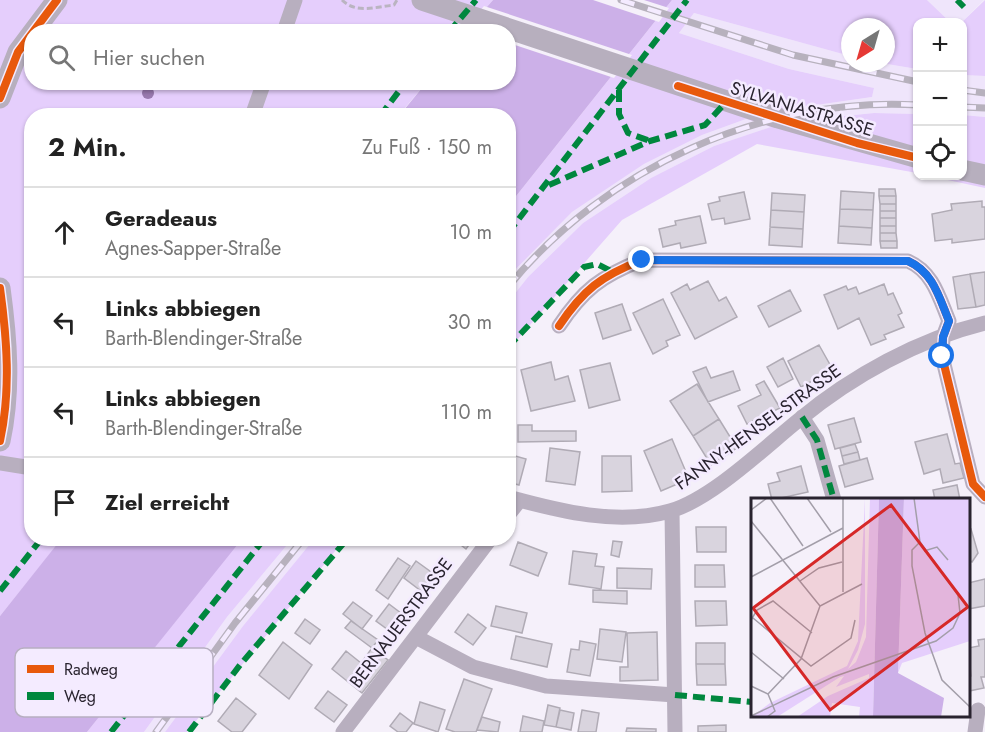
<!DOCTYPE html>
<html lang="de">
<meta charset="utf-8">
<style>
:root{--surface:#fff;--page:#f2f2f2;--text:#222;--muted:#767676;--line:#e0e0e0}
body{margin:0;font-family:Jost,sans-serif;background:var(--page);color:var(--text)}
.controls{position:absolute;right:18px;top:18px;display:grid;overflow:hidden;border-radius:12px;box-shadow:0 2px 4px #0004}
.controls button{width:54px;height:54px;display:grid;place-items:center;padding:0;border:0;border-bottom:2px solid var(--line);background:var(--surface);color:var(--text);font:30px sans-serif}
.compass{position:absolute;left:841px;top:18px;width:54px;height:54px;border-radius:50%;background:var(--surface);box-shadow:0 2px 4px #0004;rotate:217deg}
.stop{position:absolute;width:18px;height:18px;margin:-14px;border:4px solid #1a73e8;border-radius:50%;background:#fff}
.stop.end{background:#1a73e8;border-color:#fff;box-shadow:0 2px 6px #0008}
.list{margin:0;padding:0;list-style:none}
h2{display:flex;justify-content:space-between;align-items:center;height:78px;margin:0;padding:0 24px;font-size:26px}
h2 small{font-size:20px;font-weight:400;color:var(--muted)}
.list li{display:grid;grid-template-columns:39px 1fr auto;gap:18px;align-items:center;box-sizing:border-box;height:90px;padding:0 24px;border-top:2px solid var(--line)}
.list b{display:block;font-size:22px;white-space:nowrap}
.list p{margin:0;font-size:20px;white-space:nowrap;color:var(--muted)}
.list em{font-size:20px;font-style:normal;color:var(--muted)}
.icon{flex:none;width:33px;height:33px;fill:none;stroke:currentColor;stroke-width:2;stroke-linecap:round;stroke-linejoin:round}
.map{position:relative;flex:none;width:985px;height:732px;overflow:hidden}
.search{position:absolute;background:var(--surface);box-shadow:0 2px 4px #0004;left:24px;top:24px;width:492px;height:66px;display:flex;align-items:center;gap:15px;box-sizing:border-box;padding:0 21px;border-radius:24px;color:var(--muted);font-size:22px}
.panel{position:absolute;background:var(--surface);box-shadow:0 2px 4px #0004;left:24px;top:108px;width:492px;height:438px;border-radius:24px}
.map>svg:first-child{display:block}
</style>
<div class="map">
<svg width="985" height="732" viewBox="0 0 985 732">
<rect width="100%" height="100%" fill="#f5f0fa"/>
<path fill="#efe5fb" d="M927 0H984L962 22H950Z
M694 13 850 56V63H881L917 69V114L874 113 825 118 793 108 872 97 874 88 789 69 679 33Z
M963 75 985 76V117L963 115Z
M746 119 772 127 714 146 651 178 583 223 528 277 509 301V276L572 212 644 164 702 135Z
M292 539H314L243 626 165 732H144L227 617Z"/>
<path fill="#e5cefc" d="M0 0H493L466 31 32 32V82L426 83 399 115 32 116V538L62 539 0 616Z
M672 0H927L950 22H918L917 69 881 63H886V27H850V56L694 13 679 33 789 69 874 88 872 97 795 108 825 118 874 113 917 114V173L757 144 622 220 509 349V301L528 277 583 223 651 178 714 146 771 127 746 119 702 135 644 164 572 212 509 276V205Z
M985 0V76L963 75 962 22Z
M963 115 985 117V188L929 176H962Z
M242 538 292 539 227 617 144 732H87Z
M314 539H345L187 732H165L243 626Z"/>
<path fill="#ccb0e8" d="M493 0H672L509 205 508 116H399L426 83 508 82V32L466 31Z
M62 538 242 539 87 732H0V616Z"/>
<path fill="#f5f0fa" d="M593 0H644L669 8 659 22Z
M484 6 632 55 614 78 509 43 508 32 473 31 465 29Z"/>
<path fill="#d9d4de" stroke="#b0abb5" stroke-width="1.5" d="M879 189H895L896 196H879Z
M841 191 874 193 873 210 840 209Z
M744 192 750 219 725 224 724 218 712 220 708 204 720 201 719 197Z
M772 193 805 195 804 212 771 210Z
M879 196H896V204H880Z
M982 201V207H985V239L952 243V239L935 241 932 214 952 210 951 204Z
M880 204H896V211H880Z
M840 209 873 210 872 228 839 226Z
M771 210 804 212 803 229 770 227Z
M880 211H896V218H880Z
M700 216 706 243 681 248 680 243 663 247 659 229 676 225 675 221Z
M880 218H896V226H880Z
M839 226 872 228 871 245 838 243Z
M880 226H896V233H880Z
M770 227 803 229 802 247 769 245Z
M880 233H896L897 241H880Z
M880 241H897V248H881Z
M985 272V305L976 307 970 274Z
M970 274 976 307 958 309 953 277Z
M708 281 719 301 726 297 737 317 695 339 671 293 687 284 690 290Z
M884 284 888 295 893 293 902 313 898 315 904 327 884 335 886 339 871 345 859 318 838 329 824 295 846 286 848 290 856 287 859 294Z
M790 290 801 311 769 327 758 306Z
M663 299 680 335 666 341 668 346 653 354 633 313Z
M622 304 631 330 603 339 595 313Z
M819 345 833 370 801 387 788 361Z
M783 358 793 379 778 387 767 367Z
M551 362 555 380 568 376 575 401 531 411 521 370Z
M610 363 620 400 589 408 580 370Z
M706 367 711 378 733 371 740 390 708 402 693 372Z
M764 381 780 408 747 424 738 406 761 395 756 385Z
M697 384 719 419 693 436 670 401Z
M854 418 861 442 835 449 828 425Z
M719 419 737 448 711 465 693 436Z
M518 425H532V431H576V441L518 442Z
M947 434 955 464 960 463 964 478 943 483 940 469 924 474 915 442Z
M672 439 689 479 661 491 644 451Z
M855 444 858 452 842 456 840 448Z
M550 448 580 452 575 485 546 481Z
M858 452 860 460 844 464 842 456Z
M508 454 526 459 519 485 508 482Z
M602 456H631L632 491 602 492Z
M867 458 873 479 845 487 839 466Z
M801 466 808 492 772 500 768 484 780 481 777 473Z
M957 485 960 500H935L933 490Z
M696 527H726V552H697Z
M971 529 978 553 972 562 968 560V530Z
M452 538H474L466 549Z
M613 541 622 542 619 557 611 555Z
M518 542 547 553 538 576 510 565Z
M573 551 597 554 595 566 604 567 601 589 569 584Z
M398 558 410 566 388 599 376 590Z
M416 561 438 577 425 594 404 578Z
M695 565H724L725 587H695Z
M617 568 652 569 651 589 617 588Z
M985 579V606L968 609V583Z
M593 590 627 591V604L593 602Z
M695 601H726L727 625 696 626Z
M353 602 372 616 362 629 343 614Z
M389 604 410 620 398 637 376 621Z
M496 606 527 613 522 633 491 626Z
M468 614 486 628 473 645 455 632Z
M305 619 320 630 310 644 295 633Z
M351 621 378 640 372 648 345 628Z
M600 629 626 632 622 662 597 659Z
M657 632 658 680 620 681V667H628L627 633Z
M516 636 552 644 547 667 511 659Z
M985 639V677H981L984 688 969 691 968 677 971 676 968 648 979 646 978 640Z
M580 641 596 644 590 676 567 672 571 649 579 650Z
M283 642 312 665 289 699 259 675Z
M696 643H725V664H696Z
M372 648 388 660 362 693 332 669 346 651 361 663Z
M696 664H725L726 685H697Z
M464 679 492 689 476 732H455L446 729Z
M328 691 347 705 334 722 315 708Z
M236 698 256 714 242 732H232L218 721Z
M420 702 445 710 438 732 414 724Z
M548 705 560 708 556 727 544 725Z
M560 710 574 713 571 730 556 727Z
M582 710 599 713 596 732H578Z
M400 713 413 723 406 732H398L390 726Z
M523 716 544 721 542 732H520Z
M482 717 500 722 498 732 477 730Z
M726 725V732H698V726Z
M627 728 656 729V732H626Z"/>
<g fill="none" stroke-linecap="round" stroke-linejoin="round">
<path stroke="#bab4c1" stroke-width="3" stroke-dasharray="6 3" stroke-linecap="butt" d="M342 0C356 14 375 7 394 5L397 0"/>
<path stroke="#b8afbf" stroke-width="15" d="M284 32 295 0
M252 116 264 82
M559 326C583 290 601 276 642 260L908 261C933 272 939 297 949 321L943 337 942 356 973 484 985 497
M802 417 817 440 834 500
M0 463 32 468
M508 497C559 511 618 526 670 511 712 499 765 447 800 419 852 376 919 339 985 323
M672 511 675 732
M508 515 520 500
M416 637 473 667 546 686 675 695
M343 732 491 538
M975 732 978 710"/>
<path stroke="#b7afbe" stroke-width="21" d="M422 0 778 118 918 158
M0 98 18 52 57 0
M962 170 985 175
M0 288C7 339 11 390 0 441"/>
<defs>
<path id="rail" d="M621 0 793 55 918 82
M962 90 985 93
M962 107 985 108
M508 287C605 168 764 96 918 105
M156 732 235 623 304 538"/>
</defs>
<use href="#rail" stroke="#b7b1bd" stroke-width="7"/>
<use href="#rail" stroke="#f4ebff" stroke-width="4.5" stroke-dasharray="14" stroke-linecap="butt"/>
<path stroke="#00873e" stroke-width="6" stroke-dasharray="12 6" stroke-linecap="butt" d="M957 0 964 7
M449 32 476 0
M619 90V114L628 133 650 141
M380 116 406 82
M549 185 650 141 705 125 727 101
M508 233 687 0
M508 347 584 267 597 264 613 272
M802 417 817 440 834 500
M0 591 42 538
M675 695 752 702
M111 732 265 538
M189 732 240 665 348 538"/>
<defs>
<path id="cycleway" d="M678 86 857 143 918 158
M0 98 18 52 57 0
M0 288C7 339 11 390 0 441
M559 326C583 290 601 276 642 260L908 261C933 272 939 297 949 321L943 337 942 356 973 484 985 497"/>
</defs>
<use href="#cycleway" stroke="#f4ebff" stroke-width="11"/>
<use href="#cycleway" stroke="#e8590c" stroke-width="8"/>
</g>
<circle fill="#997aaf" cx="148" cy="93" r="6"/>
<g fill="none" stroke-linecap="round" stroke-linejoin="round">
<path stroke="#1a73e8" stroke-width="8" d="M642 260 908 261C933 272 939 297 949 321L943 337 942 356"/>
</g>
<g text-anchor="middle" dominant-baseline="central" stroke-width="5" stroke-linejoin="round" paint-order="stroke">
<g font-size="18" fill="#29232f" stroke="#f4ebff">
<text transform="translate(802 109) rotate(17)">SYLVANIASTRASSE</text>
<text transform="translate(758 427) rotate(-36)">FANNY-HENSEL-STRASSE</text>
<text transform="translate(401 623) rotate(-53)">BERNAUERSTRASSE</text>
</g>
</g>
<g transform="translate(751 498)">
<rect width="219" height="219" fill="#f5f0fa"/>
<path d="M114 0V126L107 152 97 171 105 164 115 139 119 0H128L122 219H108L109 209 81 205 79 219H46L77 198 118 180V176L85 189 93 178 89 179 26 219H0L19 205 96 168 107 143ZM153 0H219V143L151 165 147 175Z" fill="#e5cefc"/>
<path d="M128 0H153L147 175 193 200 190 219H122Z" fill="#ccb0e8"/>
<path fill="none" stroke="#a39ea9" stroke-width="1.5" d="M19 0 52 48M56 0 80 34M0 12 16 0M0 23 69 108M169 44 161 52V68L174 135 191 182 219 209M173 53 186 49 197 62M0 79 92 30M49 83 68 70 91 64M92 94V0M2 120 60 168 100 140 104 122M0 122 6 112 22 103 61 135M0 154 33 181M0 188 17 196 24 213 16 219M17 196 50 161 69 108 111 86M0 218 82 179 185 143 202 130 209 115 207 97 169 44 163 0"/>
<path fill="#d62828" fill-opacity="0.15" stroke="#d62828" stroke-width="3" d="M140 7 217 109 79 212 2 110Z"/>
<rect width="219" height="219" fill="none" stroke="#29232f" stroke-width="3"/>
</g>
<rect x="15" y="648" width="198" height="69" rx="9" fill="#f4ebff" stroke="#b7afc1" stroke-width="1.5"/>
<rect x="27" y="665" width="27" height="8" fill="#e8590c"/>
<rect x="27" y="692" width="27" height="8" fill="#00873e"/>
<g font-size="16" fill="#29232f">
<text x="64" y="675">Radweg</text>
<text x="64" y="702">Weg</text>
</g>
</svg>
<div class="controls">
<button>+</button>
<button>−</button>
<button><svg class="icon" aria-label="locate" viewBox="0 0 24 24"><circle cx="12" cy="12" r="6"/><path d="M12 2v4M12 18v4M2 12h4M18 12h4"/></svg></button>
</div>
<svg class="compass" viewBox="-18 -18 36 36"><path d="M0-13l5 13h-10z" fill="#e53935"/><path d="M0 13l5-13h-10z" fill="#767676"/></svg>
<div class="stop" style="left:942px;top:356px"></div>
<div class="stop end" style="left:642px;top:260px"></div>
<div class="search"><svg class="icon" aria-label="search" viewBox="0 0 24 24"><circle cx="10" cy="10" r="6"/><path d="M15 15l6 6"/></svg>Hier suchen</div>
<section class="panel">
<h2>2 Min.<small>Zu Fuß · 150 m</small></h2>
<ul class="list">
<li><svg class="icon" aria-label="ahead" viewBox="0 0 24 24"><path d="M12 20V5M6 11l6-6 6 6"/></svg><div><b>Geradeaus</b><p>Agnes-Sapper-Straße</p></div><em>10 m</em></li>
<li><svg class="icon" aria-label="left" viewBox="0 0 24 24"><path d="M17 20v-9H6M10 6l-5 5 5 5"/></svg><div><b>Links abbiegen</b><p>Barth-Blendinger-Straße</p></div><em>30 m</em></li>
<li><svg class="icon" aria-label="left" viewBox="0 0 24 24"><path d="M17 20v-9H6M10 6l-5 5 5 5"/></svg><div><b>Links abbiegen</b><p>Barth-Blendinger-Straße</p></div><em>110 m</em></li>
<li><svg class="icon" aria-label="arrive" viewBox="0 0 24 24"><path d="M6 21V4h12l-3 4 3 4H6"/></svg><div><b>Ziel erreicht</b></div></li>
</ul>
</section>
</div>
